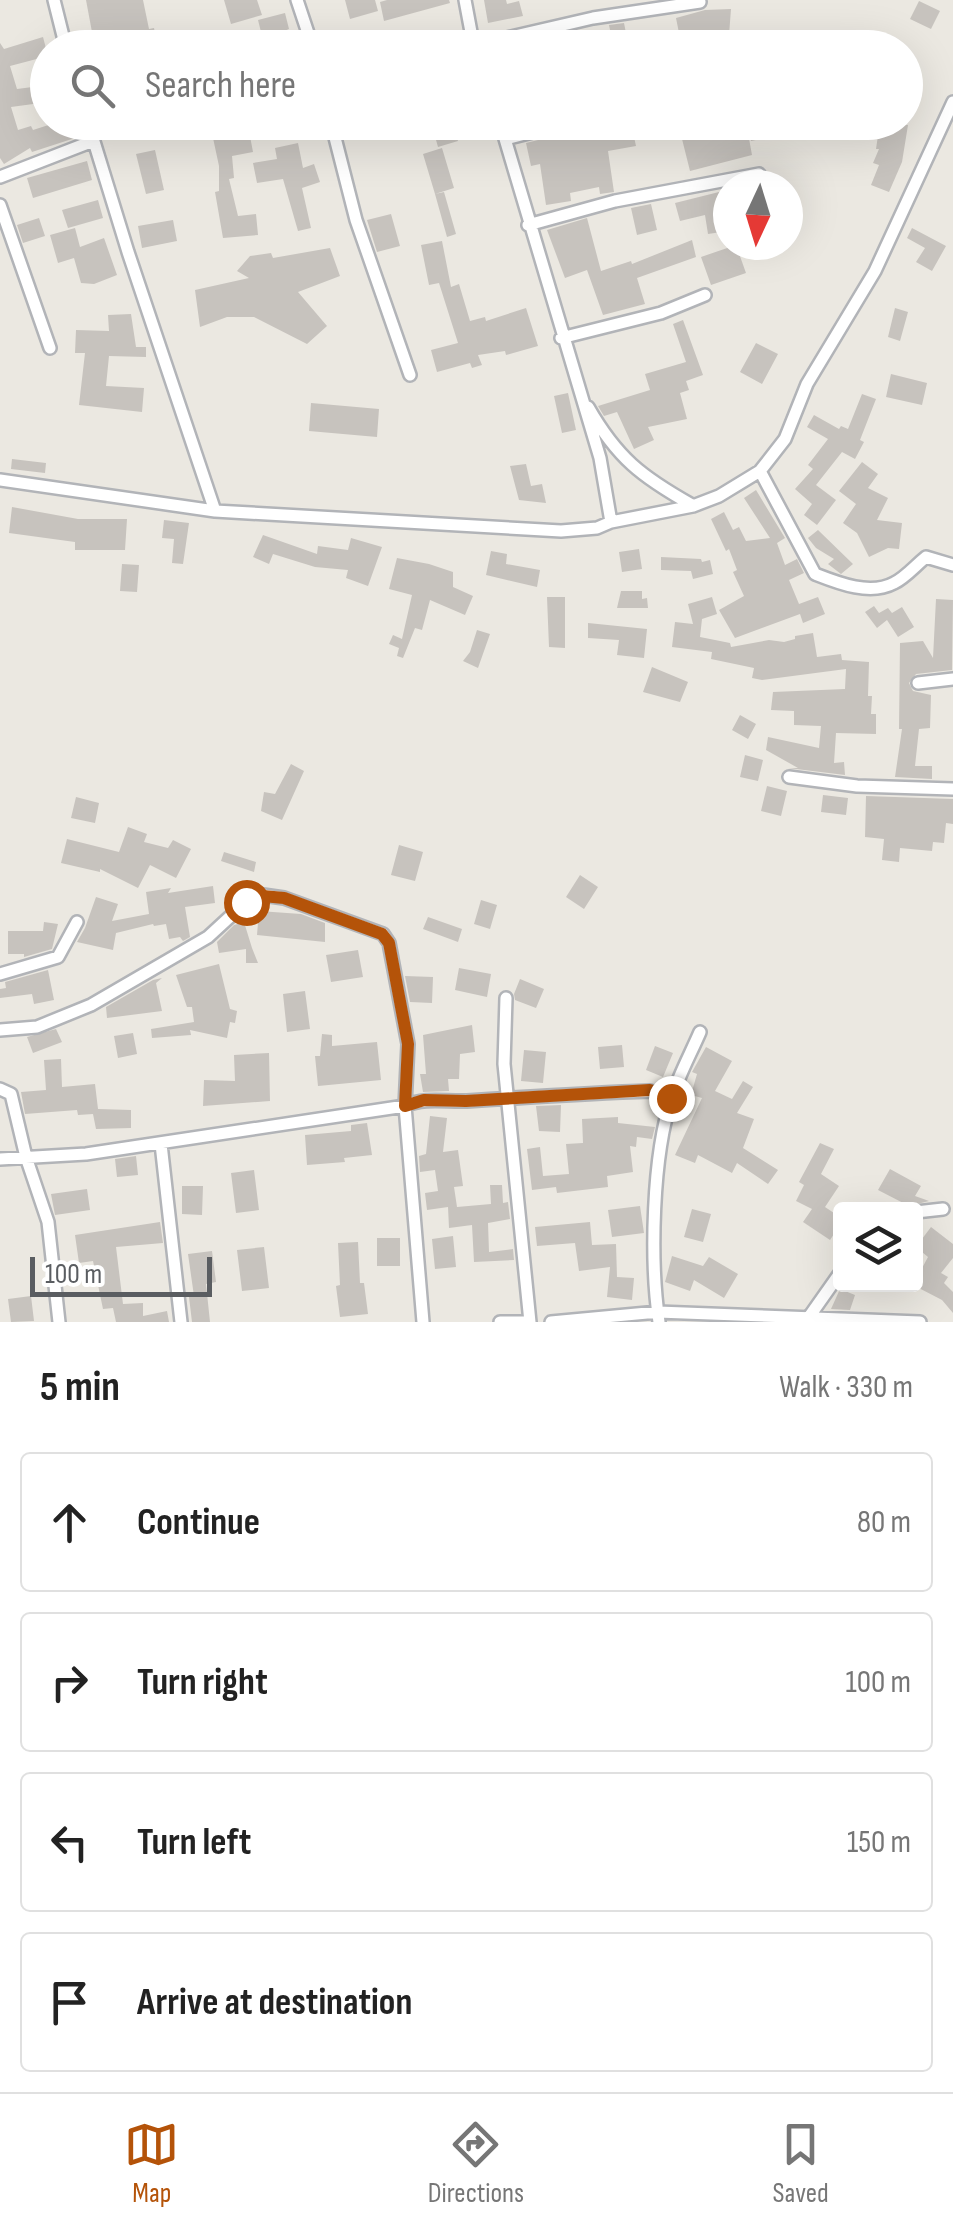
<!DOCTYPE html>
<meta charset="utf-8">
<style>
:root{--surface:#fff;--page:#f2f2f2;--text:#222;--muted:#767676;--line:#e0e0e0;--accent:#b45309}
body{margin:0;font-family:"Sofia Sans Condensed",sans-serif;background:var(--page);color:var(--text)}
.controls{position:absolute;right:30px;bottom:30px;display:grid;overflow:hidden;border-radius:10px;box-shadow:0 10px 40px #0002}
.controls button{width:90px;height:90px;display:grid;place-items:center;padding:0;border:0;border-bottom:2px solid var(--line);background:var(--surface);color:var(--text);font:50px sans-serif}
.compass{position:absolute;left:713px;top:170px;width:90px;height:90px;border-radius:50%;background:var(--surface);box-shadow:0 10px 40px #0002;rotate:184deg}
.scale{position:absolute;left:30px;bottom:25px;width:182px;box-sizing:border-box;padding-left:10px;border:5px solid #5a5d61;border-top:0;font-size:28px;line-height:35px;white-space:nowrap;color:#5a5d61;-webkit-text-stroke:8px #fff;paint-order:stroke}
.stop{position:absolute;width:30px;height:30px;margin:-22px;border:8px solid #b45309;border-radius:50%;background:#fff}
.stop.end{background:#b45309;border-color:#fff;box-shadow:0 2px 10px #0008}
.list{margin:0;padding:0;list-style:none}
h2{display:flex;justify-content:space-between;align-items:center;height:130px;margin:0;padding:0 40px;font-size:42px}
h2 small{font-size:32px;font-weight:400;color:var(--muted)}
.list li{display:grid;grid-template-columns:65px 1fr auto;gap:30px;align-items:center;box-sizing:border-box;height:140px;margin:0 20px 20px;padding:0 20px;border:2px solid var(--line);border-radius:10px}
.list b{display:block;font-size:38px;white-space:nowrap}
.list em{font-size:32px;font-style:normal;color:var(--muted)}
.icon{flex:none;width:55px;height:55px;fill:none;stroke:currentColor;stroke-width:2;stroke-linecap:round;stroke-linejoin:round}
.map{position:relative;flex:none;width:953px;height:1322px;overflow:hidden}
.search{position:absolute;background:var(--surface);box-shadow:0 10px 40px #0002;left:30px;right:30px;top:30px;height:110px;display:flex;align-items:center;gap:25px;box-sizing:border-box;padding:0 35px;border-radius:55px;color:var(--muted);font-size:38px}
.sheet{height:770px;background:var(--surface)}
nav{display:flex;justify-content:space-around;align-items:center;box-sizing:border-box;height:140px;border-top:2px solid var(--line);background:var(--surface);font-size:28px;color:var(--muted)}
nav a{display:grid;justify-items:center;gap:5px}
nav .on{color:var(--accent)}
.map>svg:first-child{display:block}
</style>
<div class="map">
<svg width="953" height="1322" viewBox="0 0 953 1322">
<rect width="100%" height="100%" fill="#ebe8e1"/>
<path fill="#c7c3be" d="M86 0H143L149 29 154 28 158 48H95Z
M224 0H257L262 15 231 24Z
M345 0H375L378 11 350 19Z
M387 0H449L450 3 384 21 380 2Z
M484 0H506L507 4 519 1 523 16 488 23Z
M919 1 940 11 931 29 910 19Z
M731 9 728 48H682L676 18 705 10Z
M285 13 289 29 263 40 258 20Z
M624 23 629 48H573L571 35 610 30 609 25Z
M43 37 48 56 10 66 17 89 48 85V102L11 107 18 130 31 126 33 130 58 122H70L75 138 32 152 30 148 4 164 0 158V43L4 49Z
M431 122H452L458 141 438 147Z
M581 122H596L597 125 631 123 636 146 608 151 614 192 600 194 599 187 570 193 571 201 546 205 540 164 531 166 526 143 574 131 582 128Z
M774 122H793L795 132 751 141 748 128Z
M880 122 908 125 902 162 889 192 871 185 879 165 873 163 879 149H876Z
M718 126 721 139 748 133 752 155 690 171 681 135Z
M249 131 253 152 232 156 234 178 229 179 238 216 256 214 258 235 223 238 215 192 219 191V166L213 138Z
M298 143 303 168 314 164 320 182 302 188 311 228 298 231 283 179 257 183 253 163 277 159 275 148Z
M442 148 454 188 435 194 423 154Z
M155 150 164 190 146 194 136 154Z
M87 161 92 180 33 198 27 178Z
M723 191 728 231 708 234 705 215 680 221 675 203Z
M444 192 456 234 447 237 435 194Z
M98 200 103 218 68 228 62 210Z
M651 204 657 230 637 235 631 208Z
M391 214 400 246 377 252 367 220Z
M39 218 45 236 23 243 17 225Z
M587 218 601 271 631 261 632 264 692 240 696 257 637 278 645 304 603 315 587 270 565 278 547 230Z
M173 220 177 241 142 248 138 226Z
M75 228 80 247 104 238 117 275 94 284 81 283 74 258 58 263 50 235Z
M912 228 946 246 932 271 916 262 925 248 907 238Z
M442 241 451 287 459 284 470 321 485 317 486 321 526 308 538 346 506 355 505 351 478 355 482 365 472 368 470 363 437 372 431 350 458 343 439 283 429 285 421 245Z
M736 245 746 273 711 285 701 257Z
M330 248 340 276 298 292 327 326 307 344 254 317H227L200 327 195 290 249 278 237 271 250 256 271 253 273 258Z
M895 308 908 312 900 341 888 337Z
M131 314 136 347H146V357L109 356 106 386 144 388 142 412 79 405 85 353H75L76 330 109 331 108 315Z
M683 320 703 375 686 381 689 390 680 393 687 419 648 427 654 440 634 449 617 412 604 416 598 406 650 390 645 374 686 362 673 324Z
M756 343 778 354 762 384 740 372Z
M891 374 927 383 922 405 886 397Z
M568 393 576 430 562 433 554 396Z
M862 394 876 399 860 440 864 442 855 459 842 452 816 485 836 500 817 525 804 515 812 504 795 489 813 469 808 465 828 439 807 427 814 415 839 429 841 426 848 429Z
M311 403 379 409 377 437 309 431Z
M12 459 46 463 45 473 11 469Z
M862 462 878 474 868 488 888 498 877 520 902 523 899 549 888 548 869 557 857 533 843 523 856 504 839 491Z
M526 464 531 486 542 484 546 503 519 500 510 466Z
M756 490 785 538 777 543 785 565 797 559 804 573 789 580 799 604 818 597 825 614 803 623 800 614 735 638 719 610 744 596 733 572 737 570 729 549 726 551 711 519 724 512 733 530 739 527 746 541 770 538 744 498Z
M12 507 78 519H127L125 550H75V542L9 533Z
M164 520 189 523 183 564 172 563 174 539 162 538Z
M818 530 853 564 841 574 828 564 834 559 816 548 808 538Z
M263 535 317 554 318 546 348 550 351 538 382 547 368 586 346 578 348 570 315 567 273 554 269 564 253 557Z
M639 549 642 569 622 572 619 552Z
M491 551 507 554 506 564 540 570 537 587 486 575Z
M661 557 701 559 702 562 710 560 713 574 693 579 691 571 661 570Z
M397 558 429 564 453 572V587L473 596 465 615 430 600 422 630 415 628 403 658 397 656 399 648 389 644 393 635 402 639 412 595 389 589Z
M122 564 139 565 137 592 120 591Z
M621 591H642V599L647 598 648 608H617Z
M547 597H565V648L549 647Z
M712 597 717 614 702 619 700 637 730 643 731 647 769 640 784 642 795 639V636L813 633 817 657 841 654 842 660 869 662 868 696H872L871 714H876V734L836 733 834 763 844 762 845 775 788 768H798L766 750 768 737 819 748 821 726 794 725V711L771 710 773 692 845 689 846 669 762 680 752 678 754 668 711 659 712 652 672 647 675 622 693 624 688 604Z
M936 599 953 600 952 670 916 674 909 683 913 691 931 695 930 728 919 729 915 766H932V779L895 777 902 729H899L900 643 923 641 933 658Z
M874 606 879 613 888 608 892 613 902 607 914 627 898 637 887 620 877 628 865 612Z
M588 623 647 629 644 658 617 655 619 640 588 638Z
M477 630 490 634 478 668 463 661 470 652Z
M652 667 688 682 680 702 643 692Z
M740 715 756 724 748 739 732 730Z
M745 755 763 760 758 781 740 777Z
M291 764 304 771 282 820 261 811 264 792 275 794Z
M767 786 787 791 781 816 761 811Z
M823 795 848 798 846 815 821 812Z
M866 796 953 799V824L946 823 944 843 933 842 932 851 900 848 899 862 882 860 884 839 865 837Z
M76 797 99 803 95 823 71 818Z
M128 827 147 834 144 842 168 848 173 840 191 849 176 878 150 865 138 888 100 869V872L61 863 67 839 119 852Z
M399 845 423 852 415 881 391 875Z
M224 852 256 862 254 872 221 861Z
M580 875 598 887 584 909 566 897Z
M213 886 215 903 185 907 190 937 183 941 180 937 169 939 166 924 154 926 153 924 116 933 113 950 77 942 85 928 96 897 118 904 112 921 149 914 146 892 171 888 168 893Z
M481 900 497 905 490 929 474 924Z
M259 911 301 914 325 923V942L257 935Z
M428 917 462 929 458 942 423 929Z
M44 922 58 924 52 949 24 957V954H8V931H43Z
M244 922 252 948 258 963H246V949L219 953 217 942 234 925Z
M358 950 363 977 331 982 326 955Z
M219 964 230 1009 237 1011 235 1023 230 1022 227 1038 190 1030 191 1035 152 1038 151 1029 194 1022 192 1007H187L176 975Z
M459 968 491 974 487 997 455 990Z
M48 970 54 1000 34 1004 32 994 0 998V989L6 988 5 982Z
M405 976 433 977 432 1003 410 1002Z
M162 978 156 983 162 1011 107 1018 106 1007 153 980Z
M520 979 544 989 536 1008 515 1000 514 994Z
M305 991 310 1029 287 1032 283 994Z
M472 1025 475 1052 460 1054 459 1079H448L449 1091 423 1092 420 1074H426L423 1035Z
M56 1029 62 1042 33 1053 27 1037Z
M133 1033 137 1054 118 1058 114 1036Z
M322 1034 332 1035V1046L377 1042 381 1080 318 1086 315 1056H320Z
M622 1045 624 1067 600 1069 598 1047Z
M655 1046 673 1053 663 1077 646 1070Z
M706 1047 732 1061 715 1091 732 1099 743 1081 753 1087 737 1113 754 1119 743 1148 778 1170 768 1184 737 1163 732 1173 698 1155 695 1163 675 1155 702 1098 691 1095 697 1074 692 1072Z
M524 1050 546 1052 543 1083 521 1081Z
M269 1053 270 1101 203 1106 204 1080 235 1081 234 1055Z
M61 1059 62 1087 95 1084 98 1109 131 1110V1128L96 1129 93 1114 78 1115 77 1110 25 1114 21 1092 46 1090 44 1060Z
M561 1105 560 1132 539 1131 536 1106Z
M430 1116 447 1118 443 1152 458 1150 463 1186 454 1187 457 1207 491 1204 490 1185H502L503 1203 508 1202 510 1219 488 1223 489 1252 513 1249 514 1260 474 1262 472 1225 449 1228 448 1207 427 1210 425 1193 438 1191 435 1170 420 1172 419 1156 426 1154Z
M618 1117V1123L655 1127 652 1139 637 1137 636 1147 630 1146 633 1172 607 1176 608 1187 557 1193 556 1187 532 1190 527 1149 540 1147 543 1176 569 1174 566 1144 583 1143 582 1119Z
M367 1123 372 1155 344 1158 345 1162 307 1165 305 1135 351 1131V1125Z
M820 1143 834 1149 821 1174 839 1186 825 1207 840 1217V1225L830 1240 803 1222 812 1209 796 1201 804 1185 799 1182Z
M136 1156 138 1175 117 1177 115 1159Z
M890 1169 921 1186 915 1196 929 1201 909 1206 878 1190Z
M254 1170 259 1210 236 1213 231 1173Z
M182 1186H203L202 1215 182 1214Z
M87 1189 90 1210 55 1215 51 1194Z
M640 1206 644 1233 612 1237 608 1210Z
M692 1209 711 1214 703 1242 684 1237Z
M160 1222 163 1243 116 1247 123 1304 143 1303V1316L167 1311 169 1322H116L113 1308 103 1309 93 1261 79 1263 75 1235Z
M590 1222 592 1245 616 1244 617 1277 634 1278 632 1300 607 1297 610 1267 579 1271 575 1243 537 1246 535 1227Z
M931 1227 953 1244V1258L941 1273 948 1277 944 1283 953 1292V1313L942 1300 913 1285 928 1257 916 1247Z
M453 1236 456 1267 435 1269 432 1239Z
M377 1238H400V1266H377Z
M358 1242 360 1283H364L368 1314 340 1317 336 1286 340 1285 338 1243Z
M264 1247 269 1288 242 1291 237 1250Z
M212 1251 216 1282 206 1284 210 1322H192L189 1297 194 1296 188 1254Z
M672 1256 703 1266 709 1257 738 1274 724 1298 694 1280 690 1291 665 1282Z
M840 1289 855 1295 850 1310 831 1309Z
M31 1296 34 1321 11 1322 8 1299Z"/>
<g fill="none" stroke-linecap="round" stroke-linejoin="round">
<defs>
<path id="street" d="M54 0 66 48
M297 0 313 48
M465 0 474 48
M464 48 593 18 700 2
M88 122 128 252 215 511
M331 122 356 220 410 375
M500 122 600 458 611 522
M505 139 572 122
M0 177 93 141
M0 205 50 348
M528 225 615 201 759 174
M561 338 661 313 705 295
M588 407C617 458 642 477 692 505
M760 471 815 574C838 583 870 596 894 583 905 578 916 565 926 557L953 565
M0 480 215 511 561 531 597 528 611 522 693 506 719 496 760 471 785 439 807 384 875 271 953 102
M918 683 953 679
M789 777 857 786 953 789
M0 974 58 957 77 922
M506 998 504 1064 530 1322
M0 1030 37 1027 91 1005 208 937 246 902 263 895 284 898 383 934 389 943 408 1044 405 1106 423 1322
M0 1089 11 1094 26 1157 48 1222 59 1322
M161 1144 181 1322
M0 1159 86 1154 405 1106C425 1097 446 1102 467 1101 528 1097 589 1093 650 1091L671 1098
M916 1212 943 1209
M809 1317 840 1273
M500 1322H528
M551 1322 658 1312 920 1322
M659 1322C650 1261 652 1156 672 1097 679 1075 691 1053 700 1032"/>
</defs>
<use href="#street" stroke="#b2b4b8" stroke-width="16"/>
<use href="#street" stroke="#fff" stroke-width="11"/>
</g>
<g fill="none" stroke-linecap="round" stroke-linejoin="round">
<path stroke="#b45309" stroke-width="12" d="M246 902 263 896 284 898 382 934 389 943 408 1044 405 1106 424 1100 466 1101 650 1090 671 1098"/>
</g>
</svg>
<div class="controls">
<button><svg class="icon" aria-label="layers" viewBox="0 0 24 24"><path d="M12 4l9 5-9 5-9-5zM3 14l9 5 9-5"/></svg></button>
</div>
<svg class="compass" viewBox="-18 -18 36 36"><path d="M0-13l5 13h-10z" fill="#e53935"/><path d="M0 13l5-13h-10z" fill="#767676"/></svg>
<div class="scale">100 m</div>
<div class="stop" style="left:246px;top:902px"></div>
<div class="stop end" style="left:671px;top:1098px"></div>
<div class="search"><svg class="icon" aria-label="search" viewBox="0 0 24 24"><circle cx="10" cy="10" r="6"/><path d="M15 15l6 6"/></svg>Search here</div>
</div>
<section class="sheet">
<h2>5 min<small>Walk · 330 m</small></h2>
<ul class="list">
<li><svg class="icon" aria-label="ahead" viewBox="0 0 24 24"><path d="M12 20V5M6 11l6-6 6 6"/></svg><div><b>Continue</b></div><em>80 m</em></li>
<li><svg class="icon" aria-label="right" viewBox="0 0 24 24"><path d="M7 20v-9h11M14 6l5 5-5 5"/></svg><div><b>Turn right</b></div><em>100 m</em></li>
<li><svg class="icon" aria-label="left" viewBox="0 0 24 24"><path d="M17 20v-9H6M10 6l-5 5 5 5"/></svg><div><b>Turn left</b></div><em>150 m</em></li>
<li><svg class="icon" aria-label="arrive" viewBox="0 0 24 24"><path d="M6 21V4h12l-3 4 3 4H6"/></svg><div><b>Arrive at destination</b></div></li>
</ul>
</section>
<nav>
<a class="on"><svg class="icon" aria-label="map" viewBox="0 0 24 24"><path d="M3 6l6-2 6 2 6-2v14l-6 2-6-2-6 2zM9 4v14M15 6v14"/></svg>Map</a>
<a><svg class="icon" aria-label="directions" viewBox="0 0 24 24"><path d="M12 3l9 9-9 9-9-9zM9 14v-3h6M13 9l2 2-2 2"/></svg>Directions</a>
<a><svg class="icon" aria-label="saved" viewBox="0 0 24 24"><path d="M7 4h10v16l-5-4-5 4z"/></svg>Saved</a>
</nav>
